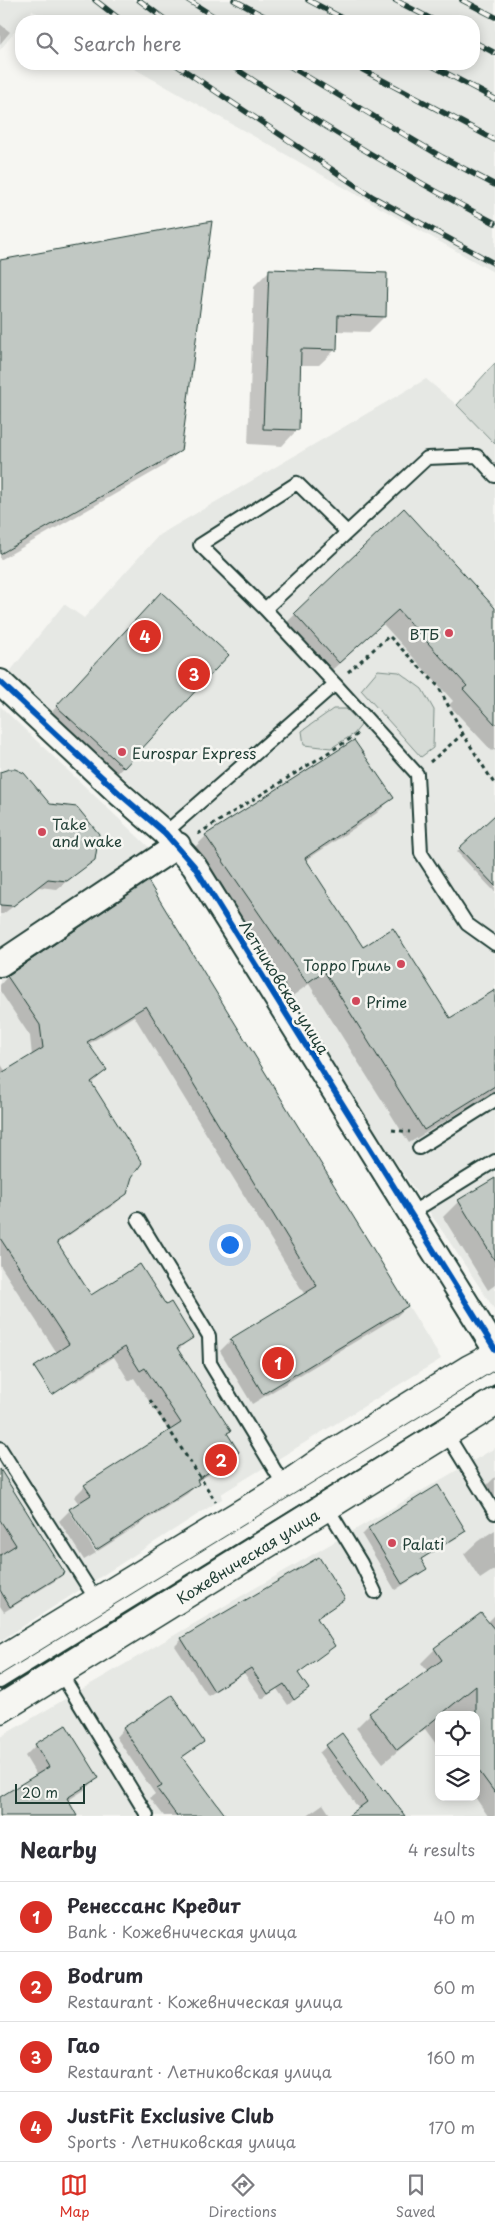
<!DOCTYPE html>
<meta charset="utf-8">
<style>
:root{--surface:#fff;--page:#f7f7f7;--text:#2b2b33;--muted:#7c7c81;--line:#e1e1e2;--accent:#d93025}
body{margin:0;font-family:"Playpen Sans",sans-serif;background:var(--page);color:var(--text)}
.controls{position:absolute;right:15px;bottom:15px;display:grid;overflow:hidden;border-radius:10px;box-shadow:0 2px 12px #0003}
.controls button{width:45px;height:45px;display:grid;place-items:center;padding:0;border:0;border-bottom:1px solid var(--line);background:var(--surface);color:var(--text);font:25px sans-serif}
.scale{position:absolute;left:15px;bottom:12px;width:70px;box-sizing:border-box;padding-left:5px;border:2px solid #1f3d34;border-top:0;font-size:14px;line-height:18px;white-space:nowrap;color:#1f3d34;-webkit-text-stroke:4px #f6f6f2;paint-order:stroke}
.you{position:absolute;left:229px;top:1244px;width:18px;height:18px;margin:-12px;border:4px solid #fff;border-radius:50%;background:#1a73e8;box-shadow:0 0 0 8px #1a73e833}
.badge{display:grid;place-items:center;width:32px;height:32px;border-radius:50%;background:var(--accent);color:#fff;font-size:16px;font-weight:700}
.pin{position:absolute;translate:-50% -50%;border:2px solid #fff;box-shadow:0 1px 5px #0006}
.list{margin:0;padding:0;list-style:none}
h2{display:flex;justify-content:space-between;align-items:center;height:65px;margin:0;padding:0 20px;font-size:21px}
h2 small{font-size:16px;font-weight:400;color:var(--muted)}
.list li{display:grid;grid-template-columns:32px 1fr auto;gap:15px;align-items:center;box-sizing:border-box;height:70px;padding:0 20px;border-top:1px solid var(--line)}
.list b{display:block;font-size:19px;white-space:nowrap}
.list p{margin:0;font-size:16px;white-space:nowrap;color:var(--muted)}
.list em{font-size:16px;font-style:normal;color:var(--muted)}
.icon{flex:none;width:28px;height:28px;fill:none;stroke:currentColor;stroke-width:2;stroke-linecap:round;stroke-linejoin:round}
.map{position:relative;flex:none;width:495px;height:1816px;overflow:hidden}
.search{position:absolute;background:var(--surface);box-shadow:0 2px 12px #0003;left:15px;right:15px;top:15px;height:55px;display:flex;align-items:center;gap:12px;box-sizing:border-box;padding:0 18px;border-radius:20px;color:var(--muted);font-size:19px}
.sheet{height:345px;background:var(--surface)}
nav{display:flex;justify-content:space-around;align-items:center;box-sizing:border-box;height:70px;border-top:1px solid var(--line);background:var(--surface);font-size:14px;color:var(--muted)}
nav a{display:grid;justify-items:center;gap:2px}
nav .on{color:var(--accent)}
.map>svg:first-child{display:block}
</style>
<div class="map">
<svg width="495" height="1816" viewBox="0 0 495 1816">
<rect width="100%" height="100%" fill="#f6f6f2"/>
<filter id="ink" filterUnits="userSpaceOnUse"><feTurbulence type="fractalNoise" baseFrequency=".02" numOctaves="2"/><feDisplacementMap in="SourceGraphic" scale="10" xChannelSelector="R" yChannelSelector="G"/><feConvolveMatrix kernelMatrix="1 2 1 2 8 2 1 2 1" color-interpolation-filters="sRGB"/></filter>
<g filter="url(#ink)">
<path fill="#e6e8e4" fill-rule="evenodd" d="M0 0H495V273L126 64H474V21H51L32 11 21 21V24L0 50Z
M426 379 457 405 495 444V1310L161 811 8 674 64 604 84 618 159 535Z
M0 706 155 853 0 954Z
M148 881 441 1359 221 1494 222 1499 0 1641V977Z
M495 1448V1816H0V1737ZM439 1715H476V1797H439Z"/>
<path fill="#d6dbd6" stroke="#7a8c85" d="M495 363V444L457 405Z
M378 670 399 672 422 689 434 710 433 748 421 757 361 690Z
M333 709H346L362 724 354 734 331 748 304 745 302 731Z"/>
<path fill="#0003" d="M0 24 10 32 0 44Z
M0 261 180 450 164 466 0 560Z
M269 271 385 316 369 332 336 331 335 350 319 365H300L297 430 282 446 248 444 254 286Z
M404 509 495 608V749L492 751 449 705 453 701 383 624 324 677 280 629Z
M152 603 227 655 114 777 48 716Z
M354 741 392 798 377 813 305 861 363 948 450 1020 495 992V1091L409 1143 309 984 291 997 191 851 206 836Z
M0 773 94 859 57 889 39 887 3 914H0Z
M495 816V892L457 852Z
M148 883 407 1306 396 1317 252 1404 220 1351 231 1340 305 1295 134 1016 87 1045 106 1070 91 1084 130 1177 126 1193 115 1204 56 1244 91 1297 166 1307 192 1337 177 1351 229 1431 226 1434 238 1452 227 1463 197 1482 198 1484 187 1494 98 1551 72 1511H69L79 1504 74 1497 85 1486 169 1432 134 1378 129 1381 114 1357 76 1382 0 1265V1063L6 1072 32 1056 30 1036 0 991V985L8 976Z
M495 1179V1285L488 1290 443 1217 459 1201Z
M0 1471 64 1573 58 1579 4 1612 0 1606Z
M495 1477V1517L480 1492Z
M438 1487 465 1531 458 1537 420 1560 425 1569 419 1575 395 1590 362 1535 368 1529Z
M69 1511 96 1553 84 1560 59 1521Z
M495 1530V1569L480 1579 464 1554 478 1541Z
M318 1559 344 1599 316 1619 333 1646 297 1674 307 1689 288 1705 277 1689 262 1699 244 1673 208 1696 175 1646 182 1639Z
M495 1615V1816H488L475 1797H476V1715H439V1748L425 1729 383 1763 356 1728 370 1714 428 1672 421 1663 435 1649 487 1623Z
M171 1697 202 1742 182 1758 224 1816H164L150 1798 155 1794 116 1737 123 1729Z
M36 1745 97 1778 86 1789 67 1801 76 1816H0V1798L37 1776 25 1756Z
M327 1746 383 1792 403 1816H350L359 1809 319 1753Z
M323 1804 331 1816H306Z"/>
<path fill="#c1c8c3" stroke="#1f3d34" d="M212 221 181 451 0 554V260Z
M269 269 387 273 386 317 338 315 337 350 301 349 299 430 263 429Z
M404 508 495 608V724L463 689 467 686 398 610 339 663 294 613Z
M161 592 229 655 124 768 56 706Z
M354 740 394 798 305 858 363 947 393 928 450 1018 495 990V1086L424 1130 324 971 307 983 205 835Z
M9 769H15L24 773 50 804 77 807 99 834 95 860 67 881 48 879 13 906 0 905V772Z
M495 815V886L459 848Z
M148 881 408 1306 263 1394 230 1339 317 1286 146 1006 87 1042 107 1070 91 1082 142 1163 132 1177 127 1194 57 1242 91 1295 140 1264 166 1305 171 1302 193 1338 177 1348 231 1431 227 1433 239 1452 197 1480 199 1484 96 1550 69 1509 91 1495 84 1485 181 1423 145 1368 140 1371 125 1347 52 1395 34 1367 69 1344 0 1238V1074L43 1048 40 1025 7 976Z
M495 1178V1261L458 1200Z
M0 1469 65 1573 10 1607 0 1590V1555L16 1545 0 1520Z
M438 1485 466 1531 421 1559 427 1569 402 1584 368 1528Z
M319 1557 345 1599 317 1618 335 1646 298 1673 309 1689 294 1700 284 1684 268 1694 251 1668 214 1691 181 1638Z
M481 1613 495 1630V1793L476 1767V1686L397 1750 369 1713 442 1660 434 1648Z
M172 1695 204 1742 182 1757 226 1816H177L157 1789 162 1786 123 1728Z
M66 1725 99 1778 67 1798 77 1816H0V1797L49 1767 35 1744Z
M342 1733 383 1791 385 1789 405 1816H348L367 1802 326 1745Z"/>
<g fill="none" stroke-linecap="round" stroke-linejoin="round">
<defs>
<path id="service" d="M265 609 200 545 297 483 347 532
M335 684 265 609 427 458 477 456 495 476
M165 833 335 684 417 774 421 853 467 924 495 944
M419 1148 495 1100
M411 1213 495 1161
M138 1219 209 1336 210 1363 285 1487
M446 1433 495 1513
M0 1448 97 1601
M327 1507 361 1563 375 1592
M60 1672 147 1815
M0 1682 495 1377"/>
<path id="minor" d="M0 682 121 795 165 833 194 866 495 1349
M0 964 178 845"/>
<g id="secondary">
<path d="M0 1661 285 1487 328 1457 470 1369 495 1356"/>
<path id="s1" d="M0 1709 495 1402"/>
</g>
</defs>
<use href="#service" stroke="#1f3d34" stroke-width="16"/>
<use href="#minor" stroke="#1f3d34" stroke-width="28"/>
<use href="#secondary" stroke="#1f3d34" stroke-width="31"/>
<path stroke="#1f3d34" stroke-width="3" stroke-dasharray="4 4" stroke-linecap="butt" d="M348 672 389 636 438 686 463 734 495 785
M430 762 463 734
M198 834 358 734
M392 1130 410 1132
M150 1400 216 1502"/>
<use href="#service" stroke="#f6f6f2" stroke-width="12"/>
<use href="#minor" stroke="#f6f6f2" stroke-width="24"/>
<use href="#secondary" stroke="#f6f6f2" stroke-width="28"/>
<path stroke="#1f3d34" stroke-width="1" d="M0 1675 495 1370
M0 1691 495 1384"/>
<defs>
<path id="rail" d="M95 0 122 21
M139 0 167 21
M188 0 221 21
M234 0 273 21
M308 0 348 21
M395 0 435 21
M462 0 495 17
M474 42 495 53
M175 64 373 197 495 264
M229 64C315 122 403 175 495 223
M286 64 442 157 495 185
M352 64 495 140
M429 64 495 99"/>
</defs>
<use href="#rail" stroke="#1f3d34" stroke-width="5.5"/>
<use href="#rail" stroke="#f6f6f2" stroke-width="4" stroke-dasharray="11" stroke-linecap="butt"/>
<defs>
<path id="cycleway" d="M0 682 121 795 165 833 194 866 495 1349"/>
</defs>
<use href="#cycleway" stroke="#f6f6f2" stroke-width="9"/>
<use href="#cycleway" stroke="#0057b8" stroke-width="6"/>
</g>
</g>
<g fill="#d1495b" stroke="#f6f6f2" stroke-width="2">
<circle cx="449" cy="633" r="5"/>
<circle cx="122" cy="752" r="5"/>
<circle cx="42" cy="832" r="5"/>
<circle cx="401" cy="964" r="5"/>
<circle cx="356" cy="1001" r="5"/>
<circle cx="392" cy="1543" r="5"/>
</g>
<g text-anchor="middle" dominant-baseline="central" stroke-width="5" stroke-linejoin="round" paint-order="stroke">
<g font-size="15" fill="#1f3d34" stroke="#f6f6f2" text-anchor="start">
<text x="439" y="633" text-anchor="end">ВТБ</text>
<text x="132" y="752">Eurospar Express</text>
<text x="52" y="823">Take<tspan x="52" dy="17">and wake</tspan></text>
<text x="391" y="964" text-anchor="end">Торро Гриль</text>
<text x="366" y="1001">Prime</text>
<text x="402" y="1543">Palati</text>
</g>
<g font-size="15" fill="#1f3d34" stroke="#f6f6f2">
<text transform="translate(285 987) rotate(58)">Летниковская улица</text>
<text stroke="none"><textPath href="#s1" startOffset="291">Кожевническая улица</textPath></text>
</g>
</g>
</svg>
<div class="controls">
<button><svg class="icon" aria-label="locate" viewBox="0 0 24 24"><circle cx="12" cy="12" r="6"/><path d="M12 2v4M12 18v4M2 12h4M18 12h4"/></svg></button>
<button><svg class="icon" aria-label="layers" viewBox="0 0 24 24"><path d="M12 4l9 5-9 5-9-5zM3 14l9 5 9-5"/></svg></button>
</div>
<div class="scale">20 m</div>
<div class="you"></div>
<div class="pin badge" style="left:278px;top:1363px">1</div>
<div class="pin badge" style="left:221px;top:1460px">2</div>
<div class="pin badge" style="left:194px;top:674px">3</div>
<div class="pin badge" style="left:145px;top:636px">4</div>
<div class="search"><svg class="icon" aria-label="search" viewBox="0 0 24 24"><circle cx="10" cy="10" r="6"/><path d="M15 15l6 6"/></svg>Search here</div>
</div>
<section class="sheet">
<h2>Nearby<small>4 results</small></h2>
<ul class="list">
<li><span class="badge">1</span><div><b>Ренессанс Кредит</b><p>Bank · Кожевническая улица</p></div><em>40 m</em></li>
<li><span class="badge">2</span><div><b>Bodrum</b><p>Restaurant · Кожевническая улица</p></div><em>60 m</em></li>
<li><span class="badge">3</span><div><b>Гао</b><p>Restaurant · Летниковская улица</p></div><em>160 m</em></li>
<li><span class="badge">4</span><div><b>JustFit Exclusive Club</b><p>Sports · Летниковская улица</p></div><em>170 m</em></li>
</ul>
</section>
<nav>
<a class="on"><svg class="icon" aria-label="map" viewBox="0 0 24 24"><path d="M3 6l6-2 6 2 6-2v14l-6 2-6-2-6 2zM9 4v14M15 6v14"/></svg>Map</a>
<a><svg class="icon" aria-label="directions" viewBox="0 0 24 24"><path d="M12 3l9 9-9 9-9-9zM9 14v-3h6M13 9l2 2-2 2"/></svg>Directions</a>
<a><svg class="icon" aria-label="saved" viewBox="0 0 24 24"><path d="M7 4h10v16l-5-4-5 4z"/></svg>Saved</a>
</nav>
